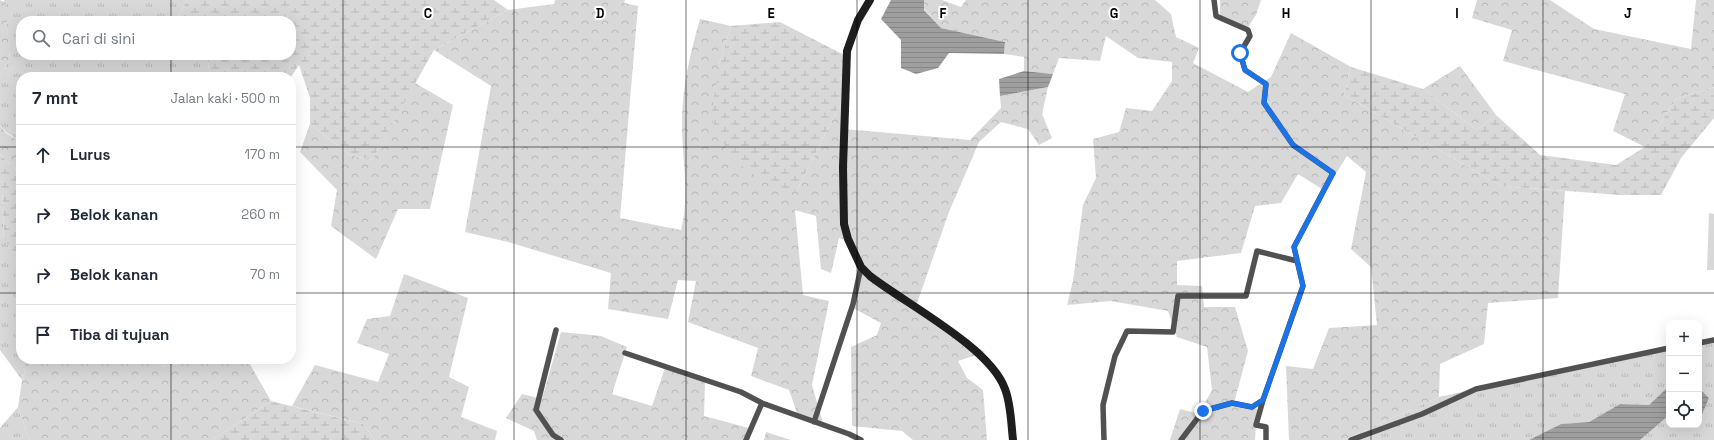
<!DOCTYPE html>
<html lang="id">
<meta charset="utf-8">
<style>
:root{--surface:#fff;--page:#f6f6f7;--text:#1f2937;--muted:#747a83;--line:#e0e1e3}
body{margin:0;font-family:"Space Grotesk",sans-serif;background:var(--page);color:var(--text)}
.controls{position:absolute;right:12px;bottom:12px;display:grid;overflow:hidden;border-radius:8px;box-shadow:0 4px 16px #0002}
.controls button{width:36px;height:36px;display:grid;place-items:center;padding:0;border:0;border-bottom:1px solid var(--line);background:var(--surface);color:var(--text);font:20px sans-serif}
.stop{position:absolute;width:12px;height:12px;margin:-9px;border:3px solid #1a73e8;border-radius:50%;background:#fff}
.stop.end{background:#1a73e8;border-color:#fff;box-shadow:0 1px 4px #0008}
.list{margin:0;padding:0;list-style:none}
h2{display:flex;justify-content:space-between;align-items:center;height:52px;margin:0;padding:0 16px;font-size:17px}
h2 small{font-size:13px;font-weight:400;color:var(--muted)}
.list li{display:grid;grid-template-columns:26px 1fr auto;gap:12px;align-items:center;box-sizing:border-box;height:60px;padding:0 16px;border-top:1px solid var(--line)}
.list b{display:block;font-size:15px;white-space:nowrap}
.list em{font-size:13px;font-style:normal;color:var(--muted)}
.icon{flex:none;width:22px;height:22px;fill:none;stroke:currentColor;stroke-width:2;stroke-linecap:round;stroke-linejoin:round}
.map{position:relative;flex:none;width:1714px;height:440px;overflow:hidden}
.search{position:absolute;background:var(--surface);box-shadow:0 4px 16px #0002;left:16px;top:16px;width:280px;height:44px;display:flex;align-items:center;gap:10px;box-sizing:border-box;padding:0 14px;border-radius:16px;color:var(--muted);font-size:15px}
.panel{position:absolute;background:var(--surface);box-shadow:0 4px 16px #0002;left:16px;top:72px;width:280px;height:292px;border-radius:16px}
.map>svg:first-child{display:block}
</style>
<div class="map">
<svg width="1714" height="440" viewBox="0 0 1714 440">
<defs>
<pattern id="grass-tufts" width="24" height="20" patternUnits="userSpaceOnUse"><rect width="24" height="20" fill="#d8d8d8"/><path d="M3 7l-1-3M5 7V3M7 7l1-3M15 17l-1-3M17 17v-4M19 17l1-3" fill="none" stroke="#b8b8b8"/></pattern>
<pattern id="forest-crowns" width="20" height="18" patternUnits="userSpaceOnUse"><rect width="20" height="18" fill="#d8d8d8"/><path d="M2 6a3 3 0 1 1 6 0M12 15a3 3 0 1 1 6 0" fill="none" stroke="#b8b8b8"/></pattern>
<pattern id="wetland-marsh" width="20" height="14" patternUnits="userSpaceOnUse"><rect width="20" height="14" fill="#d8d8d8"/><path d="M1 5h8M5 5V1M11 12h8M15 12V8" fill="none" stroke="#b8b8b8"/></pattern>
<pattern id="water-rules" width="6" height="5" patternUnits="userSpaceOnUse"><rect width="6" height="5" fill="#9f9f9f"/><path d="M0 2.5h6" fill="none" stroke="#878787"/></pattern>
</defs>
<rect width="100%" height="100%" fill="#fff"/>
<path fill="url(#grass-tufts)" d="M4 0H187L176 21H21V55H202L208 61 210 77H21V142L6 132 0 126V76L10 59Z
M0 187 2 189 4 239 14 254 21 282V359H29L22 380 0 350Z
M1714 338V440H1640L1668 415 1669 425H1699V417H1701L1709 398 1699 388V341Z
M1669 347V386L1649 405 1620 404 1589 422 1561 424 1529 440H1343L1439 397Z
M156 359H205L160 367Z
M18 407 29 440H0V428Z"/>
<path fill="url(#forest-crowns)" d="M0 0 5 2 10 59 0 76Z
M555 0H625L624 3 638 6 620 218 681 230C690 196 682 159 682 124 682 87 690 54 700 19L731 26 719 65 796 192 843 99 844 129 970 140 1001 108 1000 96 1048 87 1042 114 1052 138 1039 145 1028 129 1001 122 979 142 949 212 916 306 985 352 958 361 967 378 983 390 987 440H913L902 431 852 426 851 347 877 335 881 323 851 307 861 257 853 242 839 238 831 273 821 269 816 216 795 210 803 295 829 301 812 385 823 423 797 413 789 390 751 376 758 348 688 322 696 281 678 280 668 319 608 309 611 273 508 242 465 232 491 86 434 50 508 10 554 4Z
M924 0H942L961 7 966 0H1155L1171 14 1176 37 1199 48 1193 63 1248 92 1271 77 1291 33 1351 67 1344 95 1501 186 1565 191 1558 298 1488 303 1484 344 1440 364 1439 397 1343 440H1289L1286 366 1313 369 1329 328 1377 325 1371 267 1351 249 1366 172 1347 156 1325 191 1298 174 1281 203 1255 206 1241 253 1177 261V285L1202 286 1204 307H1235L1248 351 1234 403 1257 409 1255 440H1170L1180 409 1199 414 1212 390 1207 347 1177 337 1168 311 1111 301 1067 305 1073 281 1083 205 1096 178 1093 139 1119 132 1126 108 1152 111 1172 81V62L1138 58 1106 36 1100 61 1059 58 1053 74 1024 71V57L1004 54 1005 42 941 28 924 9Z
M1220 0H1261L1256 15 1248 27 1220 21Z
M1477 0H1550L1594 29 1691 49 1696 0H1714V87L1676 99 1645 147 1613 131 1625 94 1503 61 1512 30 1472 18Z
M1460 66 1496 115 1477 130 1423 89Z
M415 83 453 105 430 209H398L376 259 331 226 337 190 300 152 310 124 350 155 372 160Z
M0 126 6 133 21 142V175L0 154Z
M404 274 468 298 449 377 469 387 461 417 497 431 495 440H375L363 424 292 406 315 365 378 382 389 354 357 343 367 319 390 316Z
M561 332 601 336 627 347 612 394 652 406 665 368 705 382 704 416 749 428 744 440H537L534 431 506 418 522 394 542 399Z
M29 359H156L161 367 205 359H247L271 401 212 440H29L18 407 22 380Z
M766 432 791 440H764Z"/>
<path fill="url(#wetland-marsh)" d="M187 0H494L508 10 434 50 372 160 350 155 310 124V98L299 65 291 77H210L208 61 202 55H291V21H176Z
M780 22 844 55 843 99 796 192 763 181 732 159 711 118 719 65 731 26Z
M1351 67 1423 89 1477 130 1496 115 1540 155 1616 165 1645 147 1676 99 1714 87V118L1681 158 1661 195H1621L1501 186 1344 95Z
M0 154 21 175V282L14 254 4 239 2 189 0 187Z
M271 401 363 424 375 440H212Z"/>
<path fill="#d8d8d8" d="M1709 213 1714 214V270H1707Z"/>
<path fill="url(#water-rules)" d="M891 0H924V10L941 28 1005 42 1004 54 949 53 938 68 916 74 901 68V40L881 19Z
M1024 71 1053 74 1048 87 1000 96 999 79Z
M1669 386V415L1640 440H1529L1561 424 1589 422 1620 404 1649 405Z
M1699 388 1709 398 1701 417H1699Z"/>
<g fill="none" stroke-linecap="round" stroke-linejoin="round">
<path stroke="#515151" stroke-width="5.5" d="M556 330 536 410 553 435 561 440
M1699 343 1714 340
M625 353 741 392 762 403 849 434 861 440
M1263 400 1256 425 1266 427V440
M814 422 853 304 861 267
M746 440 762 403
M1104 440 1103 405 1115 356 1127 331 1173 332 1178 296H1246L1257 251 1297 261
M1181 440 1203 411 1232 403 1252 407 1263 400 1303 286 1294 247 1333 173 1293 145 1264 103 1266 84 1245 70 1240 53 1250 36 1248 30 1216 16 1214 0
M1351 440 1422 414 1476 389 1669 348"/>
<path stroke="#1e1e1e" stroke-width="8" d="M870 0 858 20 847 51 843 167 844 224 848 239 861 267 870 276C906 304 990 347 1005 389 1011 404 1011 423 1013 440"/>
</g>
<g fill="none" stroke-linecap="round" stroke-linejoin="round">
<path stroke="#1a73e8" stroke-width="5" d="M1203 411 1232 403 1252 407 1263 400 1303 286 1294 247 1333 173 1293 145 1264 103 1266 84 1245 70 1240 53"/>
</g>
<path fill="none" stroke="#000" stroke-width="1" stroke-opacity="0.55" d="M171 0V21M343 0V440M514 0V440M686 0V440M857 0V440M1028 0V440M1200 0V440M1371 0V440M1543 0V440M171 55V77M0 147H21M291 147H1714M0 293H21M291 293H1714M171 359V440"/>
<g font-size="13" text-anchor="middle" font-weight="bold" fill="#000" stroke="#fff" stroke-width="4" stroke-linejoin="round" paint-order="stroke">
<text x="428" y="18">C</text>
<text x="600" y="18">D</text>
<text x="771" y="18">E</text>
<text x="943" y="18">F</text>
<text x="1114" y="18">G</text>
<text x="1286" y="18">H</text>
<text x="1457" y="18">I</text>
<text x="1628" y="18">J</text>
</g>
</svg>
<div class="controls">
<button>+</button>
<button>−</button>
<button><svg class="icon" aria-label="locate" viewBox="0 0 24 24"><circle cx="12" cy="12" r="6"/><path d="M12 2v4M12 18v4M2 12h4M18 12h4"/></svg></button>
</div>
<div class="stop" style="left:1240px;top:53px"></div>
<div class="stop end" style="left:1203px;top:411px"></div>
<div class="search"><svg class="icon" aria-label="search" viewBox="0 0 24 24"><circle cx="10" cy="10" r="6"/><path d="M15 15l6 6"/></svg>Cari di sini</div>
<section class="panel">
<h2>7 mnt<small>Jalan kaki · 500 m</small></h2>
<ul class="list">
<li><svg class="icon" aria-label="ahead" viewBox="0 0 24 24"><path d="M12 20V5M6 11l6-6 6 6"/></svg><div><b>Lurus</b></div><em>170 m</em></li>
<li><svg class="icon" aria-label="right" viewBox="0 0 24 24"><path d="M7 20v-9h11M14 6l5 5-5 5"/></svg><div><b>Belok kanan</b></div><em>260 m</em></li>
<li><svg class="icon" aria-label="right" viewBox="0 0 24 24"><path d="M7 20v-9h11M14 6l5 5-5 5"/></svg><div><b>Belok kanan</b></div><em>70 m</em></li>
<li><svg class="icon" aria-label="arrive" viewBox="0 0 24 24"><path d="M6 21V4h12l-3 4 3 4H6"/></svg><div><b>Tiba di tujuan</b></div></li>
</ul>
</section>
</div>
